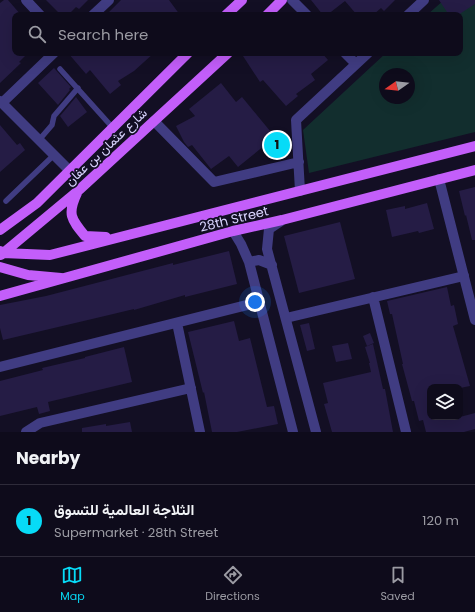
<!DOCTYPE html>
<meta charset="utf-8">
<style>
:root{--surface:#0e0b1b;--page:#171424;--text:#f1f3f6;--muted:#9b9ba3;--line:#2e2b3a;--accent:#07dbf7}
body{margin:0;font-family:Poppins,Vazirmatn,sans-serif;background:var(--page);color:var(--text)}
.controls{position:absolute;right:12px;bottom:12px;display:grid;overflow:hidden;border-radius:8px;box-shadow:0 4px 16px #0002}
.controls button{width:36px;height:36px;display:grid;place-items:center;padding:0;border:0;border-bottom:1px solid var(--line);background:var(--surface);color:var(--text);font:20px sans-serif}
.compass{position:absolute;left:379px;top:68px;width:36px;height:36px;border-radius:50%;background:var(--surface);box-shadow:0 4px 16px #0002;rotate:256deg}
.you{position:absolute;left:255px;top:302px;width:14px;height:14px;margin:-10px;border:3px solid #fff;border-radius:50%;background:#1a73e8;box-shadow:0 0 0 6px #1a73e833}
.badge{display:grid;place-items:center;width:26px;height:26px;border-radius:50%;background:var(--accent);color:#111;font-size:13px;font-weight:700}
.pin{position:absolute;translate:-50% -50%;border:2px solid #fff;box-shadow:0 1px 4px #0006}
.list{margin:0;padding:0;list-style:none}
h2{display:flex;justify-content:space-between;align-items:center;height:52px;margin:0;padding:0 16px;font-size:17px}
h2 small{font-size:13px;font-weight:400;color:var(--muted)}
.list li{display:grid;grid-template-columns:26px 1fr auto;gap:12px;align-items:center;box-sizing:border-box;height:72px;padding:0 16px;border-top:1px solid var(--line)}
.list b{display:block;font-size:15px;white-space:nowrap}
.list p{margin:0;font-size:13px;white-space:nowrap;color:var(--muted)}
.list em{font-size:13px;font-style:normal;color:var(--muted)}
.icon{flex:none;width:22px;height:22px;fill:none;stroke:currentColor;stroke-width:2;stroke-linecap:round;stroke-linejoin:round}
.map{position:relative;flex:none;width:475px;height:432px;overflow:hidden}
.search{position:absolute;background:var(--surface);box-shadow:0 4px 16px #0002;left:12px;right:12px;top:12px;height:44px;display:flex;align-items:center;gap:10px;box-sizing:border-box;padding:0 14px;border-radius:8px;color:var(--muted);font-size:15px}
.sheet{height:124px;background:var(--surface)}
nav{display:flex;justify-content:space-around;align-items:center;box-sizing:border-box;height:56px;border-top:1px solid var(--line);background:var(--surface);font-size:11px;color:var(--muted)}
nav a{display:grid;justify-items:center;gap:2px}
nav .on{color:var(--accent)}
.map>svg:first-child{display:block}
</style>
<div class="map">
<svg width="475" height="432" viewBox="0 0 475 432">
<rect width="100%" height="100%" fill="#130f24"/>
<path fill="#122e2e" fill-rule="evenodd" d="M444 0H475V132L309 173 303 130 386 53H460V15H427ZM385 74H409V98H385Z"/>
<path fill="#251c45" d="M4 0H8L21 15H15V53H28L19 62 21 63 0 83V3Z
M46 0H88L79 9 76 7 68 15H61Z
M121 0H169L180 15H106Z
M311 0H395L384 11 381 8 373 15H357L345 1 327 15H323Z
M439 0H475V4L458 15H449Z
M68 53H154L134 71 118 81 121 85 110 94 90 70 86 74Z
M248 53H322L328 60 311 74 315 80 296 94 298 96 286 106 263 80 260 82 243 56Z
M54 68 71 87 69 89 70 90 58 105 38 83Z
M221 83 236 102 242 97 275 137 238 167 229 156 211 169 192 145 188 147 184 142 176 126 195 116 189 109Z
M76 97 87 112 68 127 60 116Z
M0 125 17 145 20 143 25 150 0 172Z
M475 187V240H472L466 215 465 216 459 191Z
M427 203 434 229 419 233 418 231 392 237 386 210 405 206V209Z
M340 222 355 279 299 293 284 236Z
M229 251 237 284 185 297V295L134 310V309L109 315 3 340 0 328V305L46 296 173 263V265Z
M447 287 451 306 454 305 458 324 453 326 470 386 460 388V387H430V417H460L475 413V429L464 432H426L423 420 419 421 414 401H412L402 364H403L392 314H390L387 301Z
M234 321 239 341 250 338 267 407 274 406 278 424 237 432H212L204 392 203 393 188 332Z
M309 323 315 349 307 351 300 325Z
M370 333 374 343 367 346 363 336Z
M348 343 352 359 336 362 332 346Z
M373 344 383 389H385L393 432H332L324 404 328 403 323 383 371 372 369 363H370L365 347Z
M124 347 132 382 48 402 50 411 39 414 37 407 0 416V381L43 370 42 368 85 358V357Z
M130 422 132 432H82V428L106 424V426Z"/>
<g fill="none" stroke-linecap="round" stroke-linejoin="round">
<path stroke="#403c82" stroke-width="5.5" d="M60 69 113 128
M39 140 52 125 54 116 78 88
M6 201 54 155"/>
<path stroke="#403c82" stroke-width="10" d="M26 0 40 15
M292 0 307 15
M93 15 109 0
M408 15 424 0
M345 53 356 64
M0 101 69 170
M2 103 54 53
M154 121 214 182 299 162
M300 191 296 120 368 53
M373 297 406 432
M286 318 464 276
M177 323 200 432
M0 367 259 302
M26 432 40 423 191 388"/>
<path stroke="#403c82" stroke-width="10" d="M439 179 475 320
M281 221 269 229 267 249 316 432
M233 231 241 244 249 262 293 432
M249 262 259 260 272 265"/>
<path stroke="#c35efa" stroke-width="10" d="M226 15 242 0
M267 15 282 0
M77 193C67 214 71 219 85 236L106 237
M0 230 37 203 188 53
M0 251 3 253 50 255 475 146
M1 255 79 190 228 53
M0 267 28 275 61 278
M0 296 233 231 282 220 475 170"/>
</g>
<g text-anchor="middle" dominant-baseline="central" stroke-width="3.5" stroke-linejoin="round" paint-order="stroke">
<g font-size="13" fill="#d9d4fe" stroke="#130f24">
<text transform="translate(106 147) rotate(-43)">شارع عثمان بن عفان</text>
<text transform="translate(234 219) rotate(-14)">28th Street</text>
</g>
</g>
</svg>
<div class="controls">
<button><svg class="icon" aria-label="layers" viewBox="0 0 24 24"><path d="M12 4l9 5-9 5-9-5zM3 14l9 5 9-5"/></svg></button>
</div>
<svg class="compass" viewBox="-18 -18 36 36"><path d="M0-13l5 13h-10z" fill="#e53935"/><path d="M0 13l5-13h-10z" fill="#9b9ba3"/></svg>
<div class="you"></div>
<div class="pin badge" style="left:277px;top:145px">1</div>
<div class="search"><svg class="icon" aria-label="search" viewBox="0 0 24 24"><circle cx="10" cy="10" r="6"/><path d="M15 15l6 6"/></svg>Search here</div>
</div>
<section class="sheet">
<h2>Nearby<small></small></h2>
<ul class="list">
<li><span class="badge">1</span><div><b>الثلاجة العالمية للتسوق</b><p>Supermarket · 28th Street</p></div><em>120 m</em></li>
</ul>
</section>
<nav>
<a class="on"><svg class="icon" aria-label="map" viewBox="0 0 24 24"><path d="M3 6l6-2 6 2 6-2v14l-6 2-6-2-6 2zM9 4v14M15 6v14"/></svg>Map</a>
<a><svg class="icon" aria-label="directions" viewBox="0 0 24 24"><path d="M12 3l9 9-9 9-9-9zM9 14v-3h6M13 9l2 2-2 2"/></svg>Directions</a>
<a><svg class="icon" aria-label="saved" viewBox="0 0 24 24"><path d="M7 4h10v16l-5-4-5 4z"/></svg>Saved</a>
</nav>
